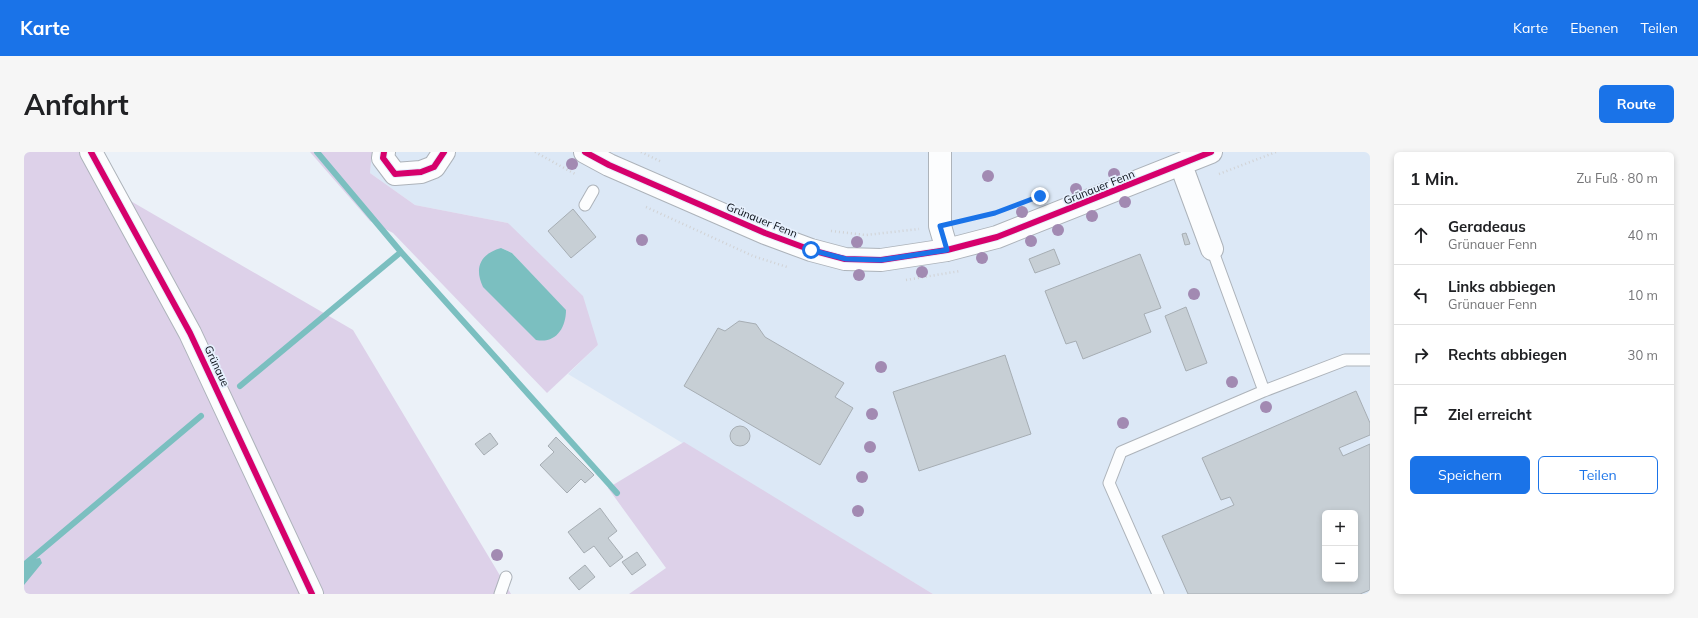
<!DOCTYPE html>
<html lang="de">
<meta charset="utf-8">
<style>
:root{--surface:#fff;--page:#f6f6f6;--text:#202124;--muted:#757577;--line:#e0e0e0;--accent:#1a73e8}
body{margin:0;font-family:Mulish,sans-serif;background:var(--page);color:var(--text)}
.controls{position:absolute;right:12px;bottom:12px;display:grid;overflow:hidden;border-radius:6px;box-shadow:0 2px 6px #0003}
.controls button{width:36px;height:36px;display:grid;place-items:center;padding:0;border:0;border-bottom:1px solid var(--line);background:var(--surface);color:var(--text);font:20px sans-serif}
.stop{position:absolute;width:12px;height:12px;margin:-9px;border:3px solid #1a73e8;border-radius:50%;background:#fff}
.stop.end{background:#1a73e8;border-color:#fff;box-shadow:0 1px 4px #0008}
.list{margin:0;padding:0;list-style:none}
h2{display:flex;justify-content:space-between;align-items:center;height:52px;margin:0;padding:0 16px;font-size:17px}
h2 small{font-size:13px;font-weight:400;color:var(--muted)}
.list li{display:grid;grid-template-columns:26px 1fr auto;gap:12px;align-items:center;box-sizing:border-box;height:60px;padding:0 16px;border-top:1px solid var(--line)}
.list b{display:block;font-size:15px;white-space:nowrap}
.list p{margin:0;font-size:13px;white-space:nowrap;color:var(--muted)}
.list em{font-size:13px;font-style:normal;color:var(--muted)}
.actions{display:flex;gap:8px;padding:12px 16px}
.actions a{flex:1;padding:9px 0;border:1px solid var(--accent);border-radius:6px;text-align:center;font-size:14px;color:var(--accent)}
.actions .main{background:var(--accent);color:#fff}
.icon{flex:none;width:22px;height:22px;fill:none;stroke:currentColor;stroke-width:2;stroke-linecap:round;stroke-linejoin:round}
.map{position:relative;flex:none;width:1346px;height:442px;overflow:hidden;border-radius:6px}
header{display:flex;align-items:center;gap:24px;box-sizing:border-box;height:56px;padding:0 20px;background:var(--accent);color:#fff}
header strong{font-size:19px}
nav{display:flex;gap:22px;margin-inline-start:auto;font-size:14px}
.intro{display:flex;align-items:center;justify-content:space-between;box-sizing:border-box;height:96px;padding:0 24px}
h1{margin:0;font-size:28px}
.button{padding:10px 18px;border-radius:6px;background:var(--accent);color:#fff;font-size:14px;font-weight:700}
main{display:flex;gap:24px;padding:0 24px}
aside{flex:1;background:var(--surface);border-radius:6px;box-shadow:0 2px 6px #0003}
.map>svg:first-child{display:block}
</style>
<header>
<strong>Karte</strong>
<nav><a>Karte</a><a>Ebenen</a><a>Teilen</a></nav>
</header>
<div class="intro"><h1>Anfahrt</h1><a class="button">Route</a></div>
<main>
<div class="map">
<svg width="1346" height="442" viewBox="0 0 1346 442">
<rect width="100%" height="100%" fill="#ebf1f8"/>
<path fill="#dce8f6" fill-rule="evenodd" d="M348 0H1346V442H909L544 222 574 193 484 71 391 53 346 21ZM1301 361H1331V427H1301Z"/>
<path fill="#ddd1e9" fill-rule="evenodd" d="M0 0H56L155 179 280 442H0Z
M286 0H348L346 21 391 53 484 71 559 144 574 193 523 241 369 81 346 69ZM477 96 488 101 541 158Z
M98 44 329 178 487 442H296Z
M660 290 909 442H605L642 416 584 336Z"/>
<path fill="#7bbfc0" d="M477 96 488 101 542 158C542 176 532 192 512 188L459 135C450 116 456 102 477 96Z
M16 406 18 411 0 433V413L7 407Z"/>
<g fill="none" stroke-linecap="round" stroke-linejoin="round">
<path stroke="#7bbfc0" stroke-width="6" d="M293 0 377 100 593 341
M216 234 377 100
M0 413 177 264"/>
</g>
<path fill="#c7cfd5" stroke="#a6adb3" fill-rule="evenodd" d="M549 57 572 85 547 106 524 79Z
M1162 81 1166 92 1161 93 1158 82Z
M1030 97 1036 112 1011 121 1005 107Z
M1116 102 1137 156 1120 162 1127 180 1059 207 1052 189 1042 192 1021 139Z
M1162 155 1183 211 1162 219 1141 164Z
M715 169 732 172 741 185 820 231 811 245 829 256 796 313 660 234 694 176 701 179Z
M981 203 1007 282 895 319 869 240Z
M1332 239 1346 271V283L1315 296 1319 304 1346 292V438L1336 442H1164L1138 384 1210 353 1206 345 1197 348 1178 306ZM1301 361H1331V427H1301Z
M706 284a10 10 0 1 1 20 0a10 10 0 1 1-20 0Z
M466 281 474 292 460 303 451 292Z
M532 285 570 323 561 331 557 327 543 341 516 313 530 300 524 294Z
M576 356 593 379 584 386 599 405 586 415 570 394 560 401 544 380Z
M613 400 622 413 608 423 598 410Z
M561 413 571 425 555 438 545 426Z"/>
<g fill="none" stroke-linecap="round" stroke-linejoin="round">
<defs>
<path id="lane" d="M561 53 569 39
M1188 97 1240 239
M476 442 482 425
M1134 442 1085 331 1097 300 1240 239 1321 208H1346"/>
<path id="street" d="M67 0 166 181 288 442
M360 0 359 6 371 22 397 20 410 15 420 0
M561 0 585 13 741 81 787 98 821 107 857 108 923 98 973 85 1187 0
M916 0V74L923 98
M1157 13 1188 97"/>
</defs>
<use href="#lane" stroke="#adb3ba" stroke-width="13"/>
<use href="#street" stroke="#adb3ba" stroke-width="24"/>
<path stroke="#d1d2d4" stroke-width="2.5" stroke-dasharray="1 3" stroke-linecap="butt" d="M511 0 551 22
M617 0 638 10
M1195 22 1252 0
M622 55 729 104 763 115
M937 69 969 61
M807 79 842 83 895 77
M882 128 936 119"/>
<use href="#lane" stroke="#fcfdfe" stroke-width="11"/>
<use href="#street" stroke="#fcfdfe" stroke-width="22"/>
<defs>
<path id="cycleway" d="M67 0 166 181 288 442
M360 0 359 6 371 22 397 20 410 15 420 0
M561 0 585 13 741 81 787 98 821 107 857 108 923 98 973 85 1187 0"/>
</defs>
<use href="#cycleway" stroke="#e6f0fd" stroke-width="8"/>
<use href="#cycleway" stroke="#d6006c" stroke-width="6"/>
</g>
<g fill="#a28ab2">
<circle cx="548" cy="12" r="6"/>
<circle cx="1090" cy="22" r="6"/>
<circle cx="964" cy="24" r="6"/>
<circle cx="1052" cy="37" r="6"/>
<circle cx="1101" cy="50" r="6"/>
<circle cx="998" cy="60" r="6"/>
<circle cx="1068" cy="64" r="6"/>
<circle cx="1034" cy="78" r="6"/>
<circle cx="618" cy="88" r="6"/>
<circle cx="1007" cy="89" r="6"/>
<circle cx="833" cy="90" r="6"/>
<circle cx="958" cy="106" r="6"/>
<circle cx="898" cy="120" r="6"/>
<circle cx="835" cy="123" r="6"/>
<circle cx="1170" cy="142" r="6"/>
<circle cx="857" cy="215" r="6"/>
<circle cx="1208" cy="230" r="6"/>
<circle cx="1242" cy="255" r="6"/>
<circle cx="848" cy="262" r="6"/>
<circle cx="1099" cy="271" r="6"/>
<circle cx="846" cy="295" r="6"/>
<circle cx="838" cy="325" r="6"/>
<circle cx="834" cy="359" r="6"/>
<circle cx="473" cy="403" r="6"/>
</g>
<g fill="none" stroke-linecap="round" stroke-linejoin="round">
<path stroke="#1a73e8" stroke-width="5" d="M787 98 822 107 857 108 923 98 916 74 971 61 1016 44"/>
</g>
<g text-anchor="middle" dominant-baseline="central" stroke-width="3.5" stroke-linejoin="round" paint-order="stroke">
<g font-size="11" fill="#0a0f17" stroke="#e6f0fd">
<text transform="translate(1075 35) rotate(-22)">Grünauer Fenn</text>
<text transform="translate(738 68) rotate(22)">Grünauer Fenn</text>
<text transform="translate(193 214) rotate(65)">Grünaue</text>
</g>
</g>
</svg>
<div class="controls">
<button>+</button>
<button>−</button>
</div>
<div class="stop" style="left:787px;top:98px"></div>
<div class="stop end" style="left:1016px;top:44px"></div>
</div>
<aside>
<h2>1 Min.<small>Zu Fuß · 80 m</small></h2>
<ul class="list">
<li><svg class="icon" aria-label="ahead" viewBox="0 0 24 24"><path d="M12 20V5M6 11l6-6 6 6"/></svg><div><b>Geradeaus</b><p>Grünauer Fenn</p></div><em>40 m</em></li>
<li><svg class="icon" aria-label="left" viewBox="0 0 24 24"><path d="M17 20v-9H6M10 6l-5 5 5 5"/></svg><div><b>Links abbiegen</b><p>Grünauer Fenn</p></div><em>10 m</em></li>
<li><svg class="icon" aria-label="right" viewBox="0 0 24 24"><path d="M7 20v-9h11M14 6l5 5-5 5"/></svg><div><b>Rechts abbiegen</b></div><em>30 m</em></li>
<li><svg class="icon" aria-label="arrive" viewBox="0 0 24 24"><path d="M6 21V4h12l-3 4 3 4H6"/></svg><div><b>Ziel erreicht</b></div></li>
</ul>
<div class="actions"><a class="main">Speichern</a><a>Teilen</a></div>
</aside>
</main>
